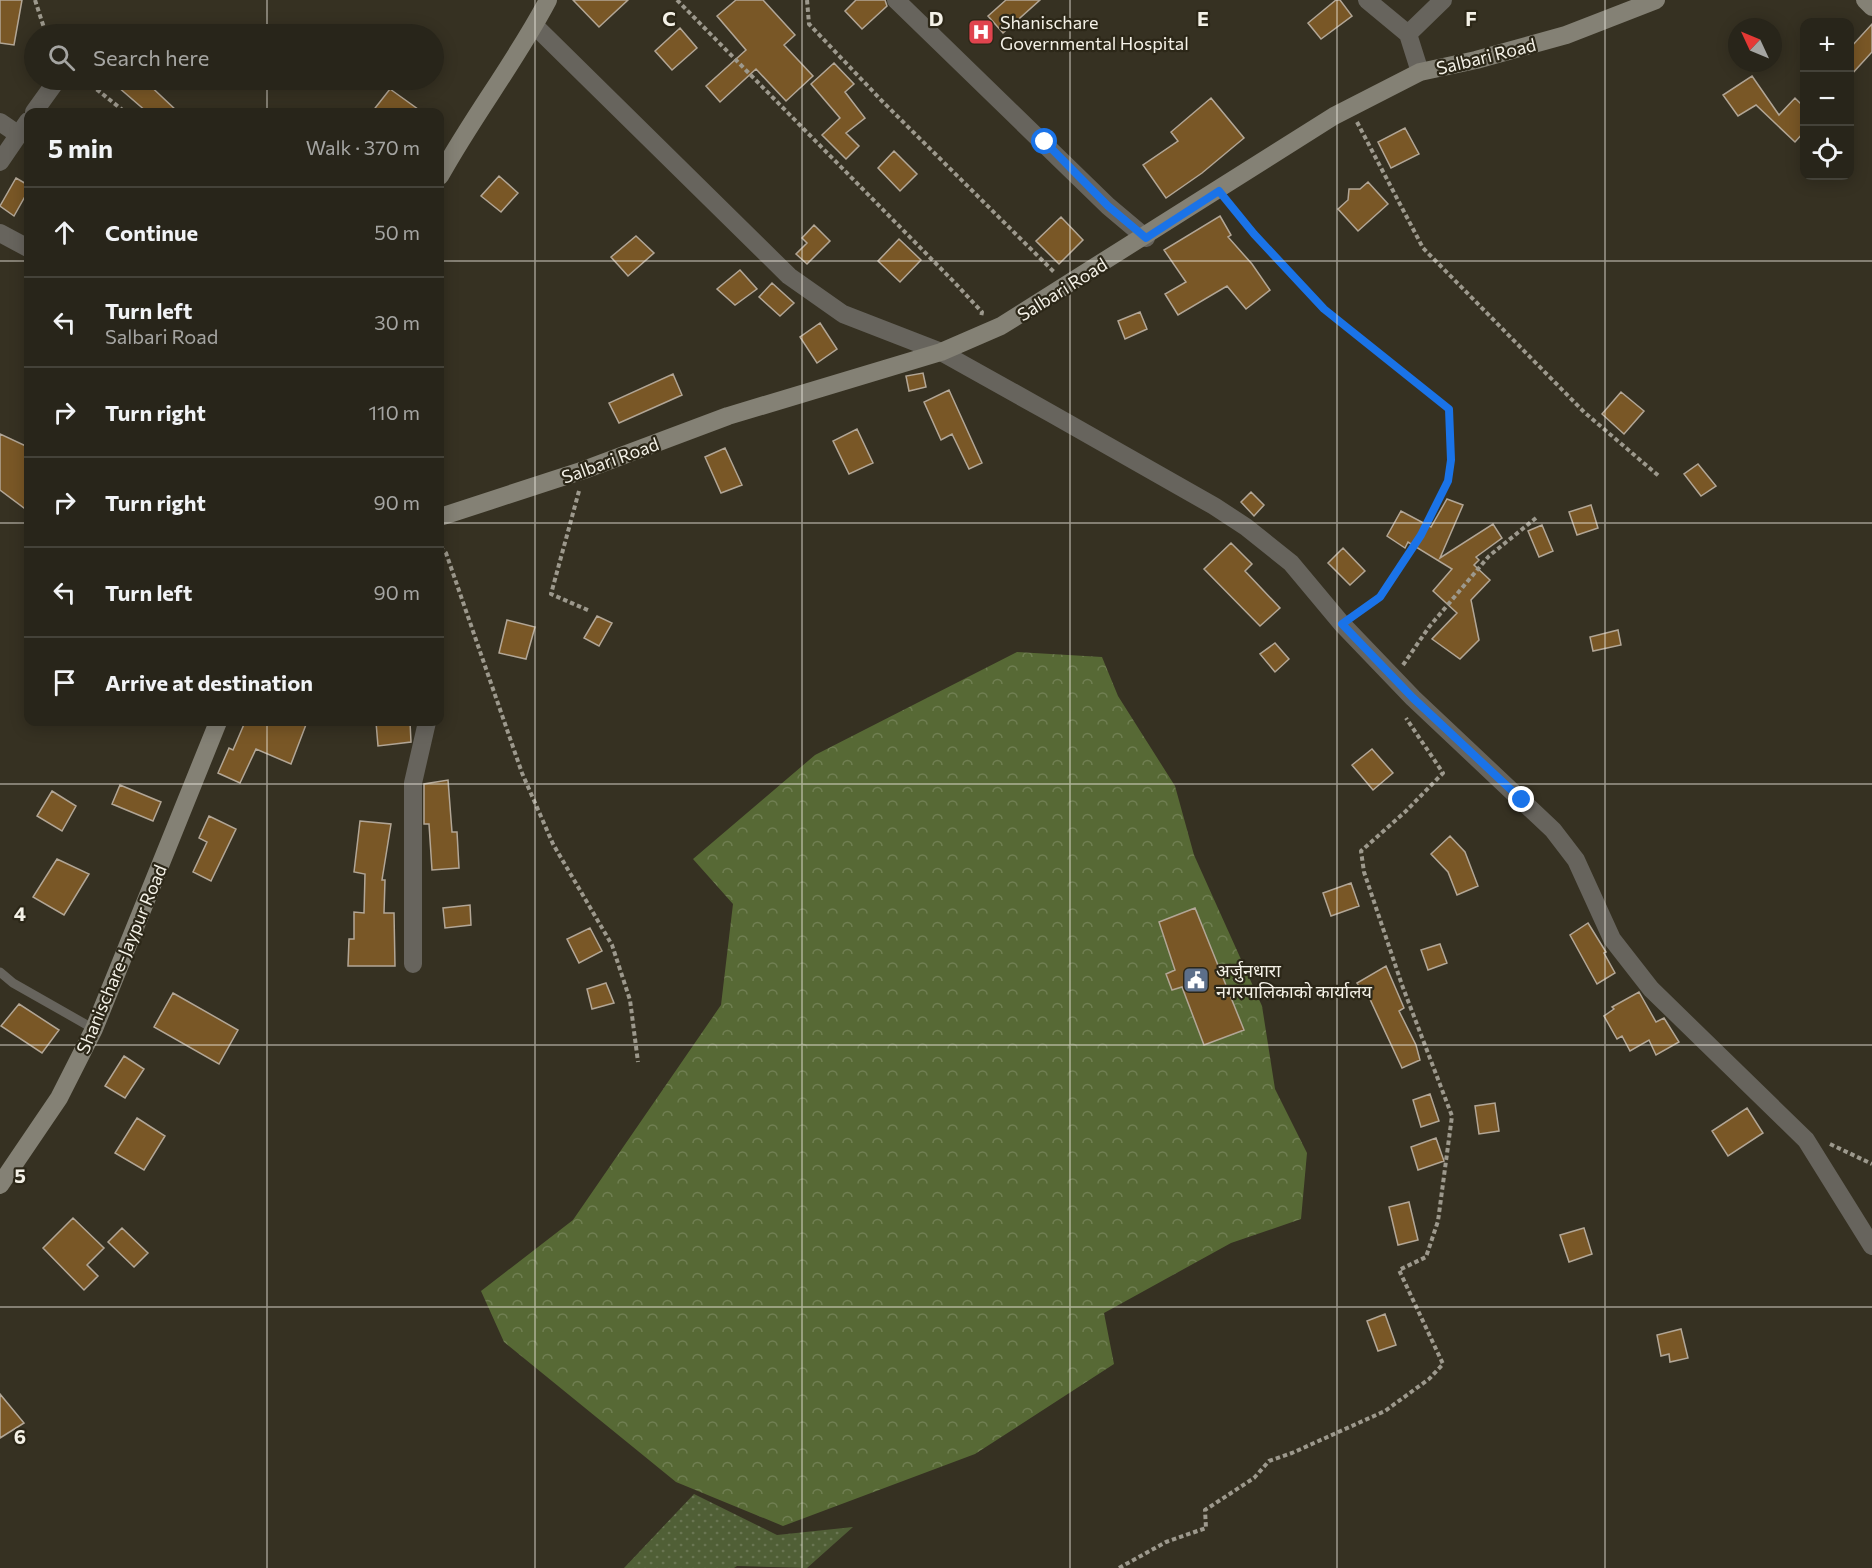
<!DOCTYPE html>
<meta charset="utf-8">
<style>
:root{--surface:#28251a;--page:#343127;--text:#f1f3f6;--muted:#a5a5a2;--line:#444239}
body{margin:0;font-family:Commissioner,"Noto Sans Devanagari",sans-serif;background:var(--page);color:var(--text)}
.controls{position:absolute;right:18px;top:18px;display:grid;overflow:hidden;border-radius:12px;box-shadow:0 3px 15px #0003}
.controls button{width:54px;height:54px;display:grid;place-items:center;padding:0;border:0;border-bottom:2px solid var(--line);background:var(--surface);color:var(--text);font:30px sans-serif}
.compass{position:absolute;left:1728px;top:18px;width:54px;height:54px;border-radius:50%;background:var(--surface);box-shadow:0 3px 15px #0003;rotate:314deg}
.stop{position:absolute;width:18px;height:18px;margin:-14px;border:4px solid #1a73e8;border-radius:50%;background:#fff}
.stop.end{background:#1a73e8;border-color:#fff;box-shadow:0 2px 6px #0008}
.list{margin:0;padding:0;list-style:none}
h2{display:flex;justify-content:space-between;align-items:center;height:78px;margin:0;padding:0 24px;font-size:26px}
h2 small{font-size:20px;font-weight:400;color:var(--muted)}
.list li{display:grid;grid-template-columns:39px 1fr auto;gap:18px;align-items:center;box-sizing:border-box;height:90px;padding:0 24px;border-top:2px solid var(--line)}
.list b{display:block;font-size:22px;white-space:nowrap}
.list p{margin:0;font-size:20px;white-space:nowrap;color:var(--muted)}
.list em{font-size:20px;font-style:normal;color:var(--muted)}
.icon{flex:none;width:33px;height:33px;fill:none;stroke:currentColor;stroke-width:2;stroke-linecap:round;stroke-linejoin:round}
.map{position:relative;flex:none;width:1872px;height:1568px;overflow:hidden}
.search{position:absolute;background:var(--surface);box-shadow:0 3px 15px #0003;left:24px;top:24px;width:420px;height:66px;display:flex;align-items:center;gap:15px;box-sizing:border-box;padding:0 21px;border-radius:33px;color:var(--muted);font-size:22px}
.panel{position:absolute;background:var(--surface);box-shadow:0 3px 15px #0003;left:24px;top:108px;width:420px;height:618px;border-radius:12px}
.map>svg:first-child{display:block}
</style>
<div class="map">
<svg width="1872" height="1568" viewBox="0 0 1872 1568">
<defs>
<pattern id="grass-dots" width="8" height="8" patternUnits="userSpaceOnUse" patternTransform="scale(1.5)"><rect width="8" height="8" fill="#505f36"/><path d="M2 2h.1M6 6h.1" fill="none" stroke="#6a7653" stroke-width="1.8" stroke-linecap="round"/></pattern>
<pattern id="forest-crowns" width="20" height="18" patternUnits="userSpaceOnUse" patternTransform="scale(1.5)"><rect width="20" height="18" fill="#576935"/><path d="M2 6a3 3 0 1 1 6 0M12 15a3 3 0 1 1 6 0" fill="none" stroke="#707f52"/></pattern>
</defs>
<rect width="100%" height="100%" fill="#363122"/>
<path fill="url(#grass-dots)" d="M694 1494 777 1535 853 1527 807 1568 737 1566 734 1568H624Z"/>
<path fill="url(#forest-crowns)" d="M1017 652 1102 657 1118 696 1175 786 1194 855 1262 1006 1275 1089 1307 1153 1301 1219 1231 1243 1104 1313 1114 1364 975 1454 783 1526 676 1482 504 1342 481 1291 573 1220 721 1005 733 904 693 859 815 755Z"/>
<path fill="#795726" stroke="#b2a696" stroke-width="1.5" d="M0 0H22L14 45 0 43Z
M573 0H628L599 27Z
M736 0H763L795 35 784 45 813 76 786 101 756 69 720 102 706 86 746 50 717 16Z
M856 0H885L887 6 862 29 845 11Z
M1006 0H1040L1003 33 988 16Z
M1336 0H1340L1352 16 1321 39 1308 23Z
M1872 24V52L1850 76V48Z
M680 28 697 48 672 70 655 51Z
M834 63 854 84 845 92 865 118 846 133 859 146 846 159 822 135 840 118 811 84Z
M1752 76 1779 115 1795 98 1804 107V132L1795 142 1756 105 1738 116 1723 95Z
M110 80H144L178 112H147Z
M390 89 422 112H372Z
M1211 98 1244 138 1202 173 1166 198 1143 165 1178 141 1171 132Z
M1405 128 1419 154 1391 168 1378 142Z
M894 151 917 174 900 191 878 168Z
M499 176 518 193 501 212 481 196Z
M16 178 28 185V191L14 216 0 206Z
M1368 182 1388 204 1358 231 1338 209 1348 200 1349 189H1360Z
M1220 216 1231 235 1228 237 1252 264 1270 290 1246 309 1227 286 1178 315 1165 294 1186 282 1164 250Z
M1061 217 1083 240 1059 264 1036 241Z
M814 225 830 241 807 264 796 254 807 243 802 238Z
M636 236 654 253 628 276 611 257Z
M899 239 921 260 900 282 878 261Z
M740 270 757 289 735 305 717 289Z
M772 283 794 303 780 316 759 297Z
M1140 312 1147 329 1125 339 1118 321Z
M820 323 837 349 817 363 800 337Z
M923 373 926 387 909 391 906 376Z
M673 374 682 395 619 423 609 403Z
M949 390 982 463 969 469 952 434 941 440 924 402Z
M1621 392 1644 411 1624 434 1602 414Z
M857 429 873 463 849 474 833 441Z
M0 434 28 447V511L0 490Z
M725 448 742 485 721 493 705 457Z
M1698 464 1716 486 1701 496 1684 474Z
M1251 492 1264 505 1254 516 1241 502Z
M1447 499 1463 505 1440 558 1493 524 1502 538 1476 557 1479 560 1474 565 1490 580 1471 600 1479 640 1460 659 1432 639 1457 613 1433 591 1452 569 1408 542 1405 548 1387 536 1401 511 1431 527Z
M1591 505 1598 528 1577 535 1569 512Z
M1542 525 1553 551 1539 557 1528 531Z
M1231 543 1252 564 1245 571 1280 608 1260 626 1204 569Z
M1343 548 1365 571 1350 585 1328 563Z
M597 616 612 623 599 646 584 638Z
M507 620 535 627 526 659 499 653Z
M1618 630 1621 645 1593 651 1590 637Z
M1275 643 1289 659 1275 672 1260 654Z
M245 722H307L291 764 256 749 240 783 218 773 229 748 233 750Z
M376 722H410L411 742 378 746Z
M1372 749 1393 773 1373 790 1352 765Z
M448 780 452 832H457L459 868 432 870 429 824H424V784Z
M120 785 161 802 153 821 112 804Z
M52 791 76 806 62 831 37 816Z
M209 816 236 829 211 881 193 872 207 842 199 838Z
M360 821 391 824 382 880H385L384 913H394L395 966H348L349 939H354V912L364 913 365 874 354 872Z
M1450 836 1465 852 1478 886 1457 895 1448 872 1431 854Z
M57 859 89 874 64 915 33 897Z
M1351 883 1359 906 1331 916 1323 893Z
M470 905 471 925 445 928 443 908Z
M1195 908 1244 1030 1204 1045 1182 987 1172 990 1166 974 1175 970 1159 922Z
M1588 923 1606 952 1604 953 1615 973 1597 984 1570 935Z
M590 928 602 951 579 963 567 939Z
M1440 944 1447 963 1428 970 1421 950Z
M1386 966 1404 1008 1399 1011 1416 1045 1420 1060 1402 1068 1368 995 1365 996 1357 983Z
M606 983 614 1003 592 1009 587 989Z
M1639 992 1656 1022 1664 1018 1679 1042 1656 1055 1649 1040 1630 1051 1622 1036 1617 1039 1604 1016 1614 1009 1612 1007Z
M173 993 238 1030 219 1064 154 1027Z
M19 1004 59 1030 42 1053 1 1026Z
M124 1056 144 1069 125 1098 105 1086Z
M1430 1094 1439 1121 1421 1127 1413 1100Z
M1495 1103 1499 1131 1479 1134 1475 1106Z
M1747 1108 1763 1133 1728 1156 1712 1131Z
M137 1118 165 1136 144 1170 115 1153Z
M1436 1138 1444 1161 1418 1170 1411 1147Z
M1409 1202 1418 1240 1398 1245 1389 1207Z
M73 1218 104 1248 87 1265 98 1276 84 1290 43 1248Z
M122 1228 148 1253 134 1267 108 1242Z
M1584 1228 1592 1254 1569 1262 1560 1235Z
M1385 1314 1396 1345 1378 1351 1367 1321Z
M1681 1329 1688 1358 1670 1362 1669 1354 1661 1356 1657 1335Z
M0 1394 24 1423 0 1438Z"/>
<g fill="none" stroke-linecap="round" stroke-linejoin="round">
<path stroke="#9d998d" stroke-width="4" stroke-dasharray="4.5 3" stroke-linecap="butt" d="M35 0 46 34
M677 0 955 283 982 312 981 317
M807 0 809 24 882 101 1055 273
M85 80 125 112
M1357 122 1423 248 1584 412 1660 477
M1228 203 1254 234 1324 309 1449 409 1451 460 1448 481 1421 535 1380 597 1356 614
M579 491 551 594 590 611
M440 547 446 553 522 773 553 844 612 945 630 1000 638 1062
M1403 665 1429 627 1489 556 1536 518
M1830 1144 1872 1164
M1119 1568 1166 1542 1206 1528 1205 1510 1254 1478 1269 1461 1292 1453 1385 1411 1429 1379 1443 1364 1399 1270 1426 1257 1438 1221 1452 1116 1402 985 1364 872 1361 851 1406 811 1443 773 1406 718"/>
<path stroke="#67645d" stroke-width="9" d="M0 972 13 983 94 1029"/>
<path stroke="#67645d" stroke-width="18" d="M896 0 1108 206 1146 238
M1367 0 1408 34 1420 72
M535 26 789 276 843 314 941 352 1052 414 1214 506 1246 527 1291 563 1342 624 1413 698 1553 830 1576 860 1612 939 1651 989 1806 1140 1872 1246
M1408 34 1443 0
M34 112 57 80
M0 122 19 135
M0 162 28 121
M0 233 28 248
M413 964V783L427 722"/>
<path stroke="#848175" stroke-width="18" d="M1865 0 1872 7
M440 176C473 116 516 61 548 0
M440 517 584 470 728 416 941 352 1001 326 1334 116 1420 72 1476 60 1566 35 1656 0
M0 1185 59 1098 94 1029 218 722"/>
</g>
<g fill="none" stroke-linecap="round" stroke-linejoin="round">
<path stroke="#1a73e8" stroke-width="8" d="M1045 142 1108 206 1146 238 1219 191 1254 234 1324 309 1449 409 1451 460 1448 481 1421 535 1380 597 1342 624 1413 698 1522 800"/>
</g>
<path fill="none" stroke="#f4f1e7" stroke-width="1.5" stroke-opacity="0.55" d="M267 0V34M535 0V1568M802 0V1568M1070 0V1568M1337 0V1568M1605 0V1568M267 80V112M0 261H28M440 261H1872M0 523H28M440 523H1872M267 722V1568M0 784H1872M0 1045H1872M0 1307H1872"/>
<defs>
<symbol id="hospital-square" viewBox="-11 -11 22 22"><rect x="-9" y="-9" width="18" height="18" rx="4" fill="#e0444e" stroke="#2c2718"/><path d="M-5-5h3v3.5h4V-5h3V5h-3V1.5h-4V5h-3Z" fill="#fff"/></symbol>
<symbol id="civic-square" viewBox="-11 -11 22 22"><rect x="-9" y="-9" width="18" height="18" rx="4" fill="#5c6f8a" stroke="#2c2718"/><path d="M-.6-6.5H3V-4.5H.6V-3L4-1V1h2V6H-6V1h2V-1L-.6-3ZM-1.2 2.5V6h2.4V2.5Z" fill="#fff"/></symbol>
</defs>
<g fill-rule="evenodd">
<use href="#hospital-square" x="966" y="17" width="30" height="30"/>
<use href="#civic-square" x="1181" y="965" width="30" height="30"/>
</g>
<g text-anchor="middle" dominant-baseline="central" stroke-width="4.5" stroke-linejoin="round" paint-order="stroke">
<g font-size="18" fill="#f4f1e7" stroke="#2c2718" text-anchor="start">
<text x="1000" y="22">Shanischare<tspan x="1000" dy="21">Governmental Hospital</tspan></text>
<text x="1216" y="970">अर्जुनधारा<tspan x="1216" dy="21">नगरपालिकाको कार्यालय</tspan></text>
</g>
<g font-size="18" fill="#f4f1e7" stroke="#2c2718">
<text transform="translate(1486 56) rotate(-14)">Salbari Road</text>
<text transform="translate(1062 289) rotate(-32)">Salbari Road</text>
<text transform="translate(610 460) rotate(-20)">Salbari Road</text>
<text transform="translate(121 959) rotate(-67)">Shanischare-Jaypur Road</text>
</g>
</g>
<g font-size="20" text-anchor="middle" font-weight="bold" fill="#f4f1e7" stroke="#2c2718" stroke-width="4.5" stroke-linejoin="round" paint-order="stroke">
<text x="669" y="26">C</text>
<text x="936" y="26">D</text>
<text x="1203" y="26">E</text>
<text x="1471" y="26">F</text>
<text x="20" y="921">4</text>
<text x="20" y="1183">5</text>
<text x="20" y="1444">6</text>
</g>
</svg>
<div class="controls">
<button>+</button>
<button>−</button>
<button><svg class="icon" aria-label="locate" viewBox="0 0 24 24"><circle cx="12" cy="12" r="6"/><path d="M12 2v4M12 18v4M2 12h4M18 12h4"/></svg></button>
</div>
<svg class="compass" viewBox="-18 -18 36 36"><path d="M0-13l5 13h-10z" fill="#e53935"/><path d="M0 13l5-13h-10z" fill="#a5a5a2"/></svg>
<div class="stop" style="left:1045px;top:142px"></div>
<div class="stop end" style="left:1522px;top:800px"></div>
<div class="search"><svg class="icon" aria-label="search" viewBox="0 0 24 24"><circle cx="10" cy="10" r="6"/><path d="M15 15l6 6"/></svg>Search here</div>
<section class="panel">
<h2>5 min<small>Walk · 370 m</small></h2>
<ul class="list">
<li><svg class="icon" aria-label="ahead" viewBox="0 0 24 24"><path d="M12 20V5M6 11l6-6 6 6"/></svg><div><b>Continue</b></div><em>50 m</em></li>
<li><svg class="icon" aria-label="left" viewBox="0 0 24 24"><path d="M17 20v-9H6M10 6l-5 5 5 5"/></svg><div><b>Turn left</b><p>Salbari Road</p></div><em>30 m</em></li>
<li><svg class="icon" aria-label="right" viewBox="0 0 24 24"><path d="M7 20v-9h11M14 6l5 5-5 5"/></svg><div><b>Turn right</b></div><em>110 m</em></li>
<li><svg class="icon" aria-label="right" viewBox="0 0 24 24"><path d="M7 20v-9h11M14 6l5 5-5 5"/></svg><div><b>Turn right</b></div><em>90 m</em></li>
<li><svg class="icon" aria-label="left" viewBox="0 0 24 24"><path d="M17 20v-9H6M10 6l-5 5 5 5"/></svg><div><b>Turn left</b></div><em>90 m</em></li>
<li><svg class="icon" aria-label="arrive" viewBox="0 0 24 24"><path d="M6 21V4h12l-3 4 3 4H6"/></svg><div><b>Arrive at destination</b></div></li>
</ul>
</section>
</div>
